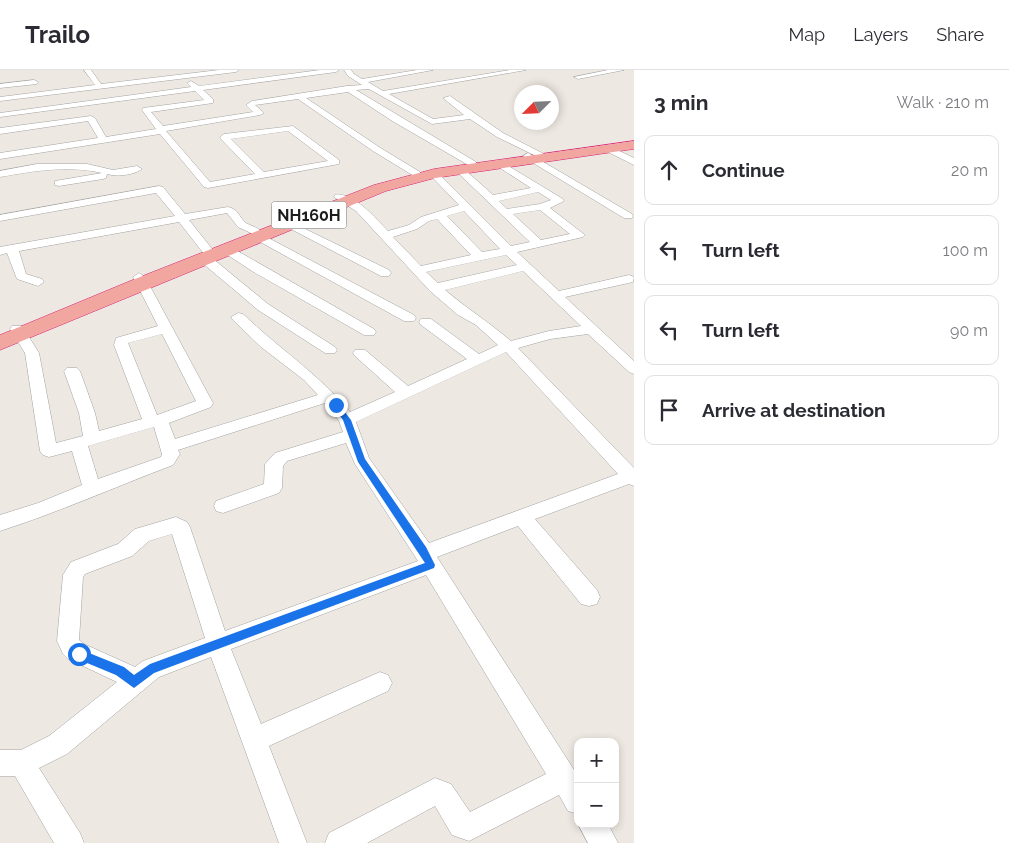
<!DOCTYPE html>
<meta charset="utf-8">
<style>
:root{--surface:#fff;--page:#f2f2f3;--text:#2b2b33;--muted:#7c7c81;--line:#e1e1e2}
body{margin:0;font-family:Raleway,sans-serif;background:var(--page);color:var(--text)}
.controls{position:absolute;right:15px;bottom:15px;display:grid;overflow:hidden;border-radius:10px;box-shadow:0 2px 8px #0003}
.controls button{width:45px;height:45px;display:grid;place-items:center;padding:0;border:0;border-bottom:1px solid var(--line);background:var(--surface);color:var(--text);font:25px sans-serif}
.compass{position:absolute;left:514px;top:15px;width:45px;height:45px;border-radius:50%;background:var(--surface);box-shadow:0 2px 8px #0003;rotate:246deg}
.stop{position:absolute;width:15px;height:15px;margin:-11px;border:4px solid #1a73e8;border-radius:50%;background:#fff}
.stop.end{background:#1a73e8;border-color:#fff;box-shadow:0 1px 5px #0008}
.list{margin:0;padding:0;list-style:none}
h2{display:flex;justify-content:space-between;align-items:center;height:65px;margin:0;padding:0 20px;font-size:21px}
h2 small{font-size:16px;font-weight:400;color:var(--muted)}
.list li{display:grid;grid-template-columns:32px 1fr auto;gap:15px;align-items:center;box-sizing:border-box;height:70px;margin:0 10px 10px;padding:0 10px;border:1px solid var(--line);border-radius:10px}
.list b{display:block;font-size:19px;white-space:nowrap}
.list em{font-size:16px;font-style:normal;color:var(--muted)}
.icon{flex:none;width:28px;height:28px;fill:none;stroke:currentColor;stroke-width:2;stroke-linecap:round;stroke-linejoin:round}
.map{position:relative;flex:none;width:634px;height:773px;overflow:hidden}
header{display:flex;align-items:center;gap:30px;box-sizing:border-box;height:70px;padding:0 25px;background:var(--surface);border-bottom:1px solid var(--line)}
header strong{font-size:24px}
nav{display:flex;gap:28px;margin-inline-start:auto;font-size:18px}
main{display:flex}
aside{flex:1;background:var(--surface)}
.map>svg:first-child{display:block}
</style>
<header>
<strong>Trailo</strong>
<nav><a>Map</a><a>Layers</a><a>Share</a></nav>
</header>
<main>
<div class="map">
<svg width="634" height="773" viewBox="0 0 634 773">
<rect width="100%" height="100%" fill="#eee8e2"/>
<g fill="none" stroke-linecap="round" stroke-linejoin="round">
<defs>
<path id="minor" d="M84 0H91L101 14 219 0H239L236 2 0 31V27L95 15Z
M320 0H339L336 2 203 20 213 29V33L151 42 163 56 253 42 246 35 252 31 347 16 362 15 348 6 344 0H351L354 4 362 9 417 0H433L368 12 383 21 510 0H526L389 24 433 49 464 45 443 28 450 26 503 63 546 85 544 87H538L497 67 470 49 432 54 369 19 356 20 476 92V96H470L394 52 348 22 306 28 379 77 420 102V106H414L373 81 298 29 255 35 264 43 260 45 166 61 210 112 255 104 221 69 220 67 224 64 293 56 339 90V94L208 118 204 117 160 64 0 89V83L98 68 88 51 0 64V58L91 46 95 48 106 67 156 59 142 40 143 38 204 30 195 21 0 47V43L191 17 187 13 191 11 199 16ZM288 61 328 91 264 102 231 69Z
M608 0H624L578 9 574 7Z
M34 10 38 12 37 14 0 18V14Z
M609 76 634 88V95L606 81 604 79Z
M528 83 632 144 633 146 632 148H624L525 88 523 86Z
M500 91 563 129 564 131 550 138 585 165 583 167 517 182 559 221 629 205 634 207 633 212 565 227 634 291V304L629 302 588 264 550 269 518 278 634 398V416L629 414 535 449 597 520 600 527 597 534 589 536 581 534 518 456 437 487 578 706V744L568 741 559 725 469 771 452 765 435 736 367 773H325L329 763 435 708 451 714 470 742 546 704 426 505 231 579 261 654 380 602 388 605 392 613 388 621 269 676 307 773H279L211 587 159 607 67 684 39 698 80 763 84 773H54L15 706H0V680H21L49 666 117 612 68 589 63 584 57 571 63 505 71 492 118 474 135 459 142 457 176 447 187 452 190 457 225 561 418 491 355 394 346 373 287 391 283 396 282 418 279 423 223 443 216 441 214 436 216 431 264 414 265 394 275 383 343 362 339 351 325 333 178 380 180 384 173 395C115 417 59 442 0 461V445L38 433 82 415 72 381 49 387 43 385 40 381 25 283 10 259 12 256H22L39 283 56 373 83 366 79 343 64 301 67 298H77L80 301 95 343 99 361 142 349 114 275 116 268 158 256 133 207 139 203 145 207 213 333 211 337 169 353 175 369 318 325 304 310 261 277 233 250 231 247 238 243 243 244C278 278 319 304 350 342L395 322 355 286 353 283 355 280H365L408 316 467 289 421 255 419 252 421 249H431L479 284 498 275 476 255 458 245 430 221 356 141 334 127 335 125C353 121 377 150 388 161L409 155 421 147 459 135 431 106V102H437L511 176 530 172 455 100 460 97 463 98 493 125 531 118 497 96V92ZM538 122 551 130 540 134 507 139 499 131ZM540 140 570 164 541 170 513 144ZM464 141 500 179 482 182 447 146ZM437 149 471 185 421 196 393 167 417 159 429 151ZM506 185 517 195 438 213 426 202ZM523 201 581 256 549 261 511 271C489 252 466 238 445 220ZM162 264 196 331 157 345 128 273ZM506 282 618 404 429 473 369 388 356 352ZM154 357 162 384 161 387 98 409 88 376ZM172 464 205 568 143 591 135 597 84 574 79 570 83 507 85 504 132 486 149 471Z
M37 94H87L113 100 137 96 142 99C134 105 117 107 107 104L106 108 103 109 59 116 55 115V111L102 103C68 95 33 101 0 107V101Z
M159 116 163 117 185 144 228 137C238 139 239 147 246 153 251 156 257 157 261 161L259 163 414 245 416 248 414 251H404L253 168 251 166 253 164 238 157 227 143 189 150 217 185 212 188 268 234 335 277 337 280 335 283H325L258 240 200 191 198 188 200 185 204 184 179 152 19 181 26 204 42 209 44 212 38 216 17 209 7 183 0 185V177L175 146 156 123 0 151V145Z
M289 151 389 200 391 203 389 206H381L285 156 283 154Z
M227 175 374 259 376 262 374 265H364L252 201 223 182 221 179Z
M578 754H608L618 773H588Z"/>
<path id="trunk" d="M634 71V79L435 108 386 121 0 280V265L135 209 374 115 434 99Z"/>
</defs>
<use href="#minor" stroke="#a3a3a3" stroke-width="1"/>
<use href="#trunk" stroke="#d82379" stroke-width="1"/>
<use href="#minor" fill="#fff" fill-rule="evenodd"/>
<use href="#trunk" fill="#f1a69f" fill-rule="evenodd"/>
</g>
<path fill="#1a73e8" d="M333 333H338L351 350 365 389 426 477 435 495 434 498 154 603 134 618 116 605 75 588 74 584 79 579 124 597 134 605 150 594 425 493 358 392 343 350 332 335Z"/>
<g text-anchor="middle" dominant-baseline="central" stroke-width="4" stroke-linejoin="round" paint-order="stroke">
<rect fill="#fff" stroke="#606060" stroke-width="1" x="271.5" y="131.5" width="75" height="27" rx="4"/>
<g font-size="16" font-weight="bold" fill="#1c1c1c">
<text x="309" y="145">NH160H</text>
</g>
</g>
</svg>
<div class="controls">
<button>+</button>
<button>−</button>
</div>
<svg class="compass" viewBox="-18 -18 36 36"><path d="M0-13l5 13h-10z" fill="#e53935"/><path d="M0 13l5-13h-10z" fill="#7c7c81"/></svg>
<div class="stop" style="left:79px;top:584px"></div>
<div class="stop end" style="left:336px;top:335px"></div>
</div>
<aside>
<h2>3 min<small>Walk · 210 m</small></h2>
<ul class="list">
<li><svg class="icon" aria-label="ahead" viewBox="0 0 24 24"><path d="M12 20V5M6 11l6-6 6 6"/></svg><div><b>Continue</b></div><em>20 m</em></li>
<li><svg class="icon" aria-label="left" viewBox="0 0 24 24"><path d="M17 20v-9H6M10 6l-5 5 5 5"/></svg><div><b>Turn left</b></div><em>100 m</em></li>
<li><svg class="icon" aria-label="left" viewBox="0 0 24 24"><path d="M17 20v-9H6M10 6l-5 5 5 5"/></svg><div><b>Turn left</b></div><em>90 m</em></li>
<li><svg class="icon" aria-label="arrive" viewBox="0 0 24 24"><path d="M6 21V4h12l-3 4 3 4H6"/></svg><div><b>Arrive at destination</b></div></li>
</ul>
</aside>
</main>
